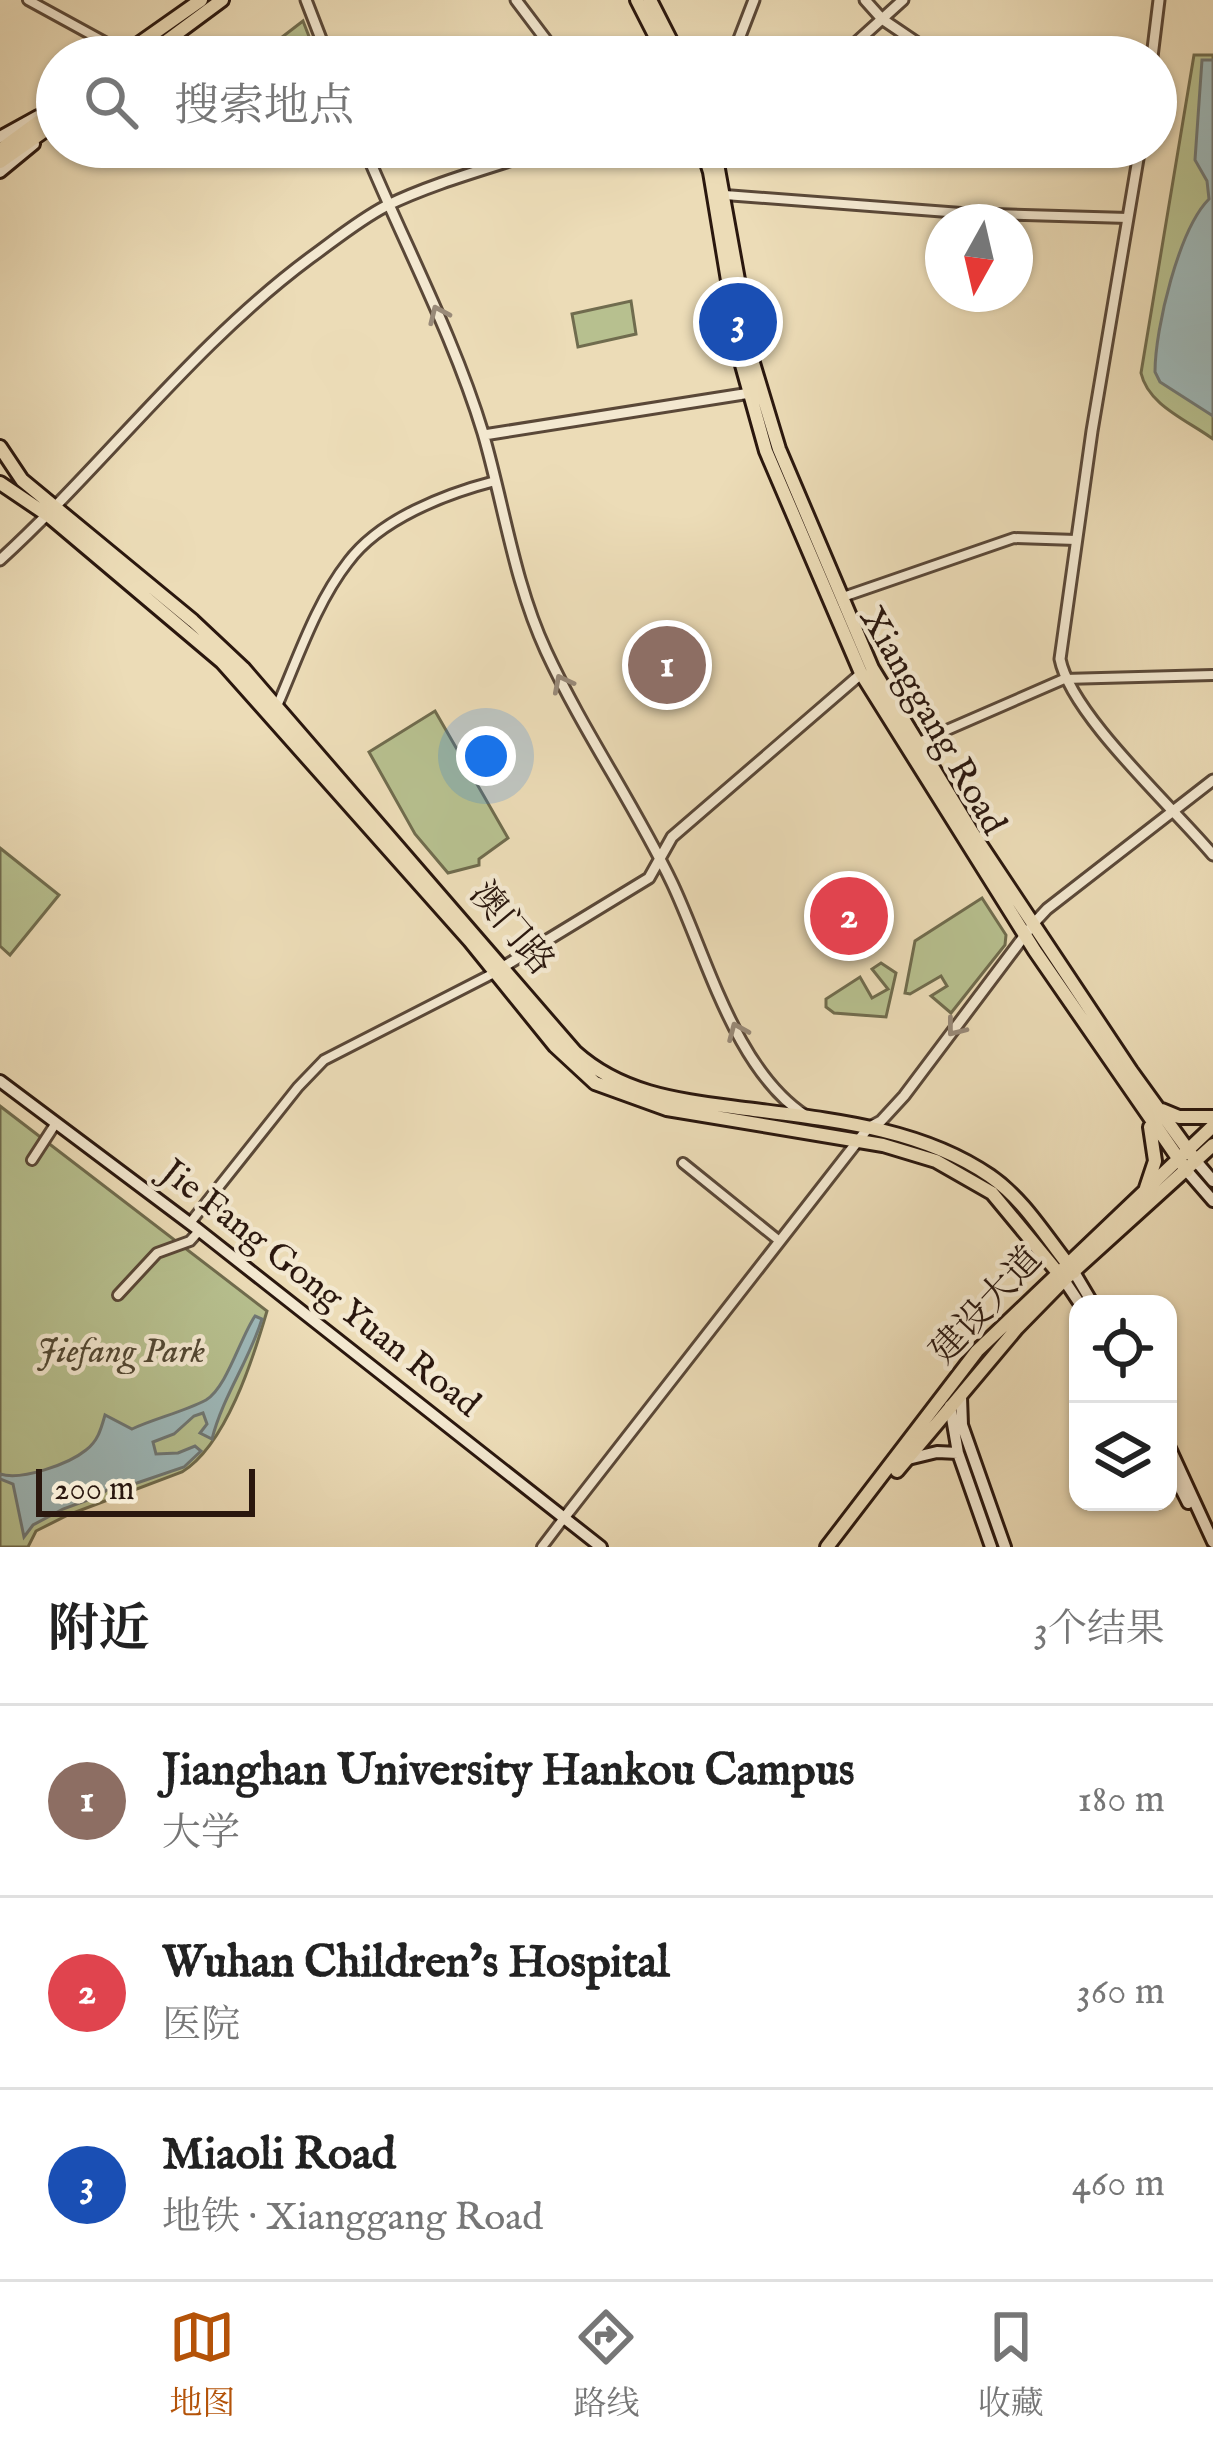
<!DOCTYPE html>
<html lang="zh">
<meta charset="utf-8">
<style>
:root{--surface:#fff;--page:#f6f6f6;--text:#222;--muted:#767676;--line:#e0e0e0;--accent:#b45309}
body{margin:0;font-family:"IM FELL English","Noto Serif SC",serif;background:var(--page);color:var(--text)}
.controls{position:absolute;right:36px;bottom:36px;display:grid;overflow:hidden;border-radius:24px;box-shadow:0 3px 9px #0004}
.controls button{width:108px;height:108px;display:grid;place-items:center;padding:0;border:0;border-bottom:3px solid var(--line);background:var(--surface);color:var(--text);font:60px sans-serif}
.compass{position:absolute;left:925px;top:204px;width:108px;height:108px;border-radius:50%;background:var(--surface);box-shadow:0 3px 9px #0004;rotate:188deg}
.scale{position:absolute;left:36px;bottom:30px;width:219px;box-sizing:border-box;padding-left:12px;border:6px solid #2a170e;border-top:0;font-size:33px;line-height:42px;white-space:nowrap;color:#2a170e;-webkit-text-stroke:9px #f3e8d0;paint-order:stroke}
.you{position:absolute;left:486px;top:756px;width:42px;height:42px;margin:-30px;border:9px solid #fff;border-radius:50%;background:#1a73e8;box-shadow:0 0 0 18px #1a73e833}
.badge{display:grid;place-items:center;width:78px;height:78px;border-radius:50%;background:var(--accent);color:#fff;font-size:39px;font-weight:700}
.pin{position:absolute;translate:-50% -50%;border:6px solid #fff;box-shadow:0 3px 12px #0006}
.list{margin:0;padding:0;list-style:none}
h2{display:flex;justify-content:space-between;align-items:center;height:156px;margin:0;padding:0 48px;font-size:51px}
h2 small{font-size:39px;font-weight:400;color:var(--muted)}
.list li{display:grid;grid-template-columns:78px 1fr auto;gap:36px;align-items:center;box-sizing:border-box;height:192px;padding:0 48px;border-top:3px solid var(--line)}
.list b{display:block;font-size:45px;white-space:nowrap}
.list p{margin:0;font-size:39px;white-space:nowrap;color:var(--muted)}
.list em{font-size:39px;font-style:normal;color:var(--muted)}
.icon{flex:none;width:66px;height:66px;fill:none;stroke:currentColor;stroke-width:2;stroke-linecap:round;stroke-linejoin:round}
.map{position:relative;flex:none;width:1213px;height:1547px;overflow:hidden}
.search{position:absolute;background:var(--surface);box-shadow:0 3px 9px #0004;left:36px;right:36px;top:36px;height:132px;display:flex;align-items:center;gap:30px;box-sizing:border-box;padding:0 42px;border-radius:66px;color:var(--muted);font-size:45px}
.sheet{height:732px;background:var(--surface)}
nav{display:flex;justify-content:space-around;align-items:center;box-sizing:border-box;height:168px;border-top:3px solid var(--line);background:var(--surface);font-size:33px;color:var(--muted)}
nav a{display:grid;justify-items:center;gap:6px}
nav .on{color:var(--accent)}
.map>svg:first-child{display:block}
</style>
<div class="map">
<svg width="1213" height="1547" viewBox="0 0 1213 1547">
<rect width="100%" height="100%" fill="#ecdcb7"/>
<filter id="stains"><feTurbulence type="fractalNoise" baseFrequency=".00167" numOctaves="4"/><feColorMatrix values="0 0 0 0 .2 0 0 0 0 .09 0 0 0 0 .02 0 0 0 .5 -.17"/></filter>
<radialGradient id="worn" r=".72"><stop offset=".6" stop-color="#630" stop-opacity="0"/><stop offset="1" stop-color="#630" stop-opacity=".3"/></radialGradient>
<path fill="#b7c08f" stroke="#706c4e" stroke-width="3" d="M303 21 317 57H256Z
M1194 55H1213V439C1187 420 1148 405 1141 373Z
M631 301 636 334 578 347 572 314Z
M435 711 508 838 479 859V865L448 873 415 834 369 752Z
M0 848 59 895 10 955 0 946Z
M982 898 1006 935 1005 945 951 1013 931 996 947 986 941 976 910 994 905 993 915 941Z
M881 963 896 973 886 1017 834 1013 826 1007V999L860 977 872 998 888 989 872 969Z
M0 1106 267 1311C253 1359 226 1445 182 1472L68 1515 36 1531 28 1547H0Z"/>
<path fill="#9eb9ba" stroke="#707875" stroke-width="3" d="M1202 60H1213V416L1160 382 1155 372C1155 328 1179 229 1209 199L1207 181 1195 160Z
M255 1316 262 1319C249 1361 223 1396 212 1439L200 1433 207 1424 203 1413 194 1416 174 1434 153 1442 156 1454 178 1453 195 1446 201 1451 184 1467 137 1483 112 1486 99 1496 63 1509 33 1525 24 1537 13 1484 0 1479V1474C21 1481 69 1464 86 1450 98 1441 101 1429 105 1415L132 1429C156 1418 183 1412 206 1400 227 1387 240 1338 255 1316Z"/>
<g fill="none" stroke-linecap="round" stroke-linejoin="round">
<defs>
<path id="minor" d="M28 0 123 52
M725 195 961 213 1128 218
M843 597 1014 538 1076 540
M277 706C298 658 316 603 348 562 380 519 445 494 495 481
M917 743 1064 679 1213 675
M32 1160 56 1123
M683 1163 777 1239
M190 1223 298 1087 324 1060 494 973
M118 1295 157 1253 190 1241 199 1231
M542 1547 564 1518"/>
<path id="tertiary" d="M306 0 328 57
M516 0 559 57
M865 0 882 19 938 57
M732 57 754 0
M840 57 903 0
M1152 57 1159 0
M364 147C403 242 453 334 483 433 504 505 514 582 546 651 583 731 634 804 672 883 707 957 735 1070 806 1116
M1140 147 1092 431 1060 659C1071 715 1173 807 1213 855
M484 435 750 393
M0 560C106 463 193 345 310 258 335 240 359 220 386 206 437 181 498 166 552 147
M498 970 649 878 672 837 862 673
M564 1518 868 1128 881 1121 904 1096 1034 923 1047 909 1213 780"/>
<path id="secondary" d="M0 137 38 116
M0 172 34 144
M0 1081 196 1228 601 1547
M1196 1161 1213 1181
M1187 1171 1213 1201
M1074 1272 1093 1304
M1064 1280 1080 1304
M961 1397 962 1425 1005 1547
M950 1406 958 1453 991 1547
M1168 1444 1213 1542
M908 1459 937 1452 958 1453
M1168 1463 1188 1503"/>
<path id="primary" d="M637 0 666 57
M650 0 679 57
M120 57 201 0
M145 57 222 0
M702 147 710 172 742 365 766 451 861 673 1035 951 1187 1171
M714 147 753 363 779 449 872 668 972 832 1131 1071 1196 1161
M0 150 57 108
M0 162 57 122
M0 447 22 480 193 621 243 668 575 1052C626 1098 689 1101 754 1110 833 1120 922 1129 990 1176 1025 1200 1047 1239 1074 1272
M0 483 49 516 222 662 470 941 555 1046 595 1083 667 1109 883 1145 936 1161 992 1193 1064 1280
M1162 1110 1179 1117H1213
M1146 1188 1155 1161 1150 1127
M897 1471 1017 1328 1064 1280 1213 1145
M827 1547 977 1351 1213 1126"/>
</defs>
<use href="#minor" stroke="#5a4838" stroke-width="14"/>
<use href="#tertiary" stroke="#5a4838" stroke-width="15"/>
<use href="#secondary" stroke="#2a170e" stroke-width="16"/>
<use href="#primary" stroke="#2a170e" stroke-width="18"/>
<use href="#minor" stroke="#f3e8d0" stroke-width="8"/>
<use href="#tertiary" stroke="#f3e8d0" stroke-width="9"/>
<use href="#secondary" stroke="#f3e8d0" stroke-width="10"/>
<use href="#primary" stroke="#ecdcb7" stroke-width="12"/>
</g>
<defs><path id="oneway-chevron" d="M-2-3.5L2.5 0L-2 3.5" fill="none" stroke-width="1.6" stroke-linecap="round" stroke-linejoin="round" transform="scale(3)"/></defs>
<g stroke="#998a79">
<use href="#oneway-chevron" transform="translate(438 314) rotate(-114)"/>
<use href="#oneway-chevron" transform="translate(562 683) rotate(-117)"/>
<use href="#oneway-chevron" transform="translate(955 1028) rotate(128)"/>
<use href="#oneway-chevron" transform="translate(737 1031) rotate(-113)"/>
</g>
<g text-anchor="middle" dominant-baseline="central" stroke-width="9" stroke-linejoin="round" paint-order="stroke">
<g font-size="36" fill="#2a170e" stroke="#f3e8d0">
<text transform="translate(932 721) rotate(60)">Xianggang Road</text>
<text transform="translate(511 929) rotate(50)">澳门路</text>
<text transform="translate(320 1289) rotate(38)">Jie Fang Gong Yuan Road</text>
<text transform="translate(987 1306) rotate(-47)">建设大道</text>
</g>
<g font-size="36" font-style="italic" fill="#544a35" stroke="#f3e8d0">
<text x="121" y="1352">Jiefang Park</text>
</g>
</g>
<rect width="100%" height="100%" filter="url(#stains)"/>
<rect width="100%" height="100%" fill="url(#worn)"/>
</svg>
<div class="controls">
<button><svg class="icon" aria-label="locate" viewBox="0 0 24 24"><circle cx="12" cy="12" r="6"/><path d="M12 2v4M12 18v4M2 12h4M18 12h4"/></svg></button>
<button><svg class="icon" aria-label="layers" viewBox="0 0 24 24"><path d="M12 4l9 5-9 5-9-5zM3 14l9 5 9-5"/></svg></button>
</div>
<svg class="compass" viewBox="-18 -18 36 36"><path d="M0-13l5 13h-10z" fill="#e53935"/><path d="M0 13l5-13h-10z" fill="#767676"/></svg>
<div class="scale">200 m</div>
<div class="you"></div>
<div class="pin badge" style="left:667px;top:665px;background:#8d6e63">1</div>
<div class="pin badge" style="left:849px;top:916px;background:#e0444e">2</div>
<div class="pin badge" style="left:738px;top:322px;background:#1a4fb4">3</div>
<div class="search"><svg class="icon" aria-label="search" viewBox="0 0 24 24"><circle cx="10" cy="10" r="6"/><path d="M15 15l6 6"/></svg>搜索地点</div>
</div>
<section class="sheet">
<h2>附近<small>3个结果</small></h2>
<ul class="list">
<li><span class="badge" style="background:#8d6e63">1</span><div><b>Jianghan University Hankou Campus</b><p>大学</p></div><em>180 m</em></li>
<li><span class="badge" style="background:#e0444e">2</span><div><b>Wuhan Children’s Hospital</b><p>医院</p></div><em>360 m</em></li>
<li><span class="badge" style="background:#1a4fb4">3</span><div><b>Miaoli Road</b><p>地铁 · Xianggang Road</p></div><em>460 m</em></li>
</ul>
</section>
<nav>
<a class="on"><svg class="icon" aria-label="map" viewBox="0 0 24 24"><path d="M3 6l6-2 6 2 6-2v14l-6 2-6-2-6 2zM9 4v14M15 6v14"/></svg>地图</a>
<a><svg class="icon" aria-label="directions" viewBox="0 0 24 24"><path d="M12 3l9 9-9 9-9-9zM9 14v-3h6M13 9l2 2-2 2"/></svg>路线</a>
<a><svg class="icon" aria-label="saved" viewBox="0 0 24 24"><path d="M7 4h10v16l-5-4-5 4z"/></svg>收藏</a>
</nav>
